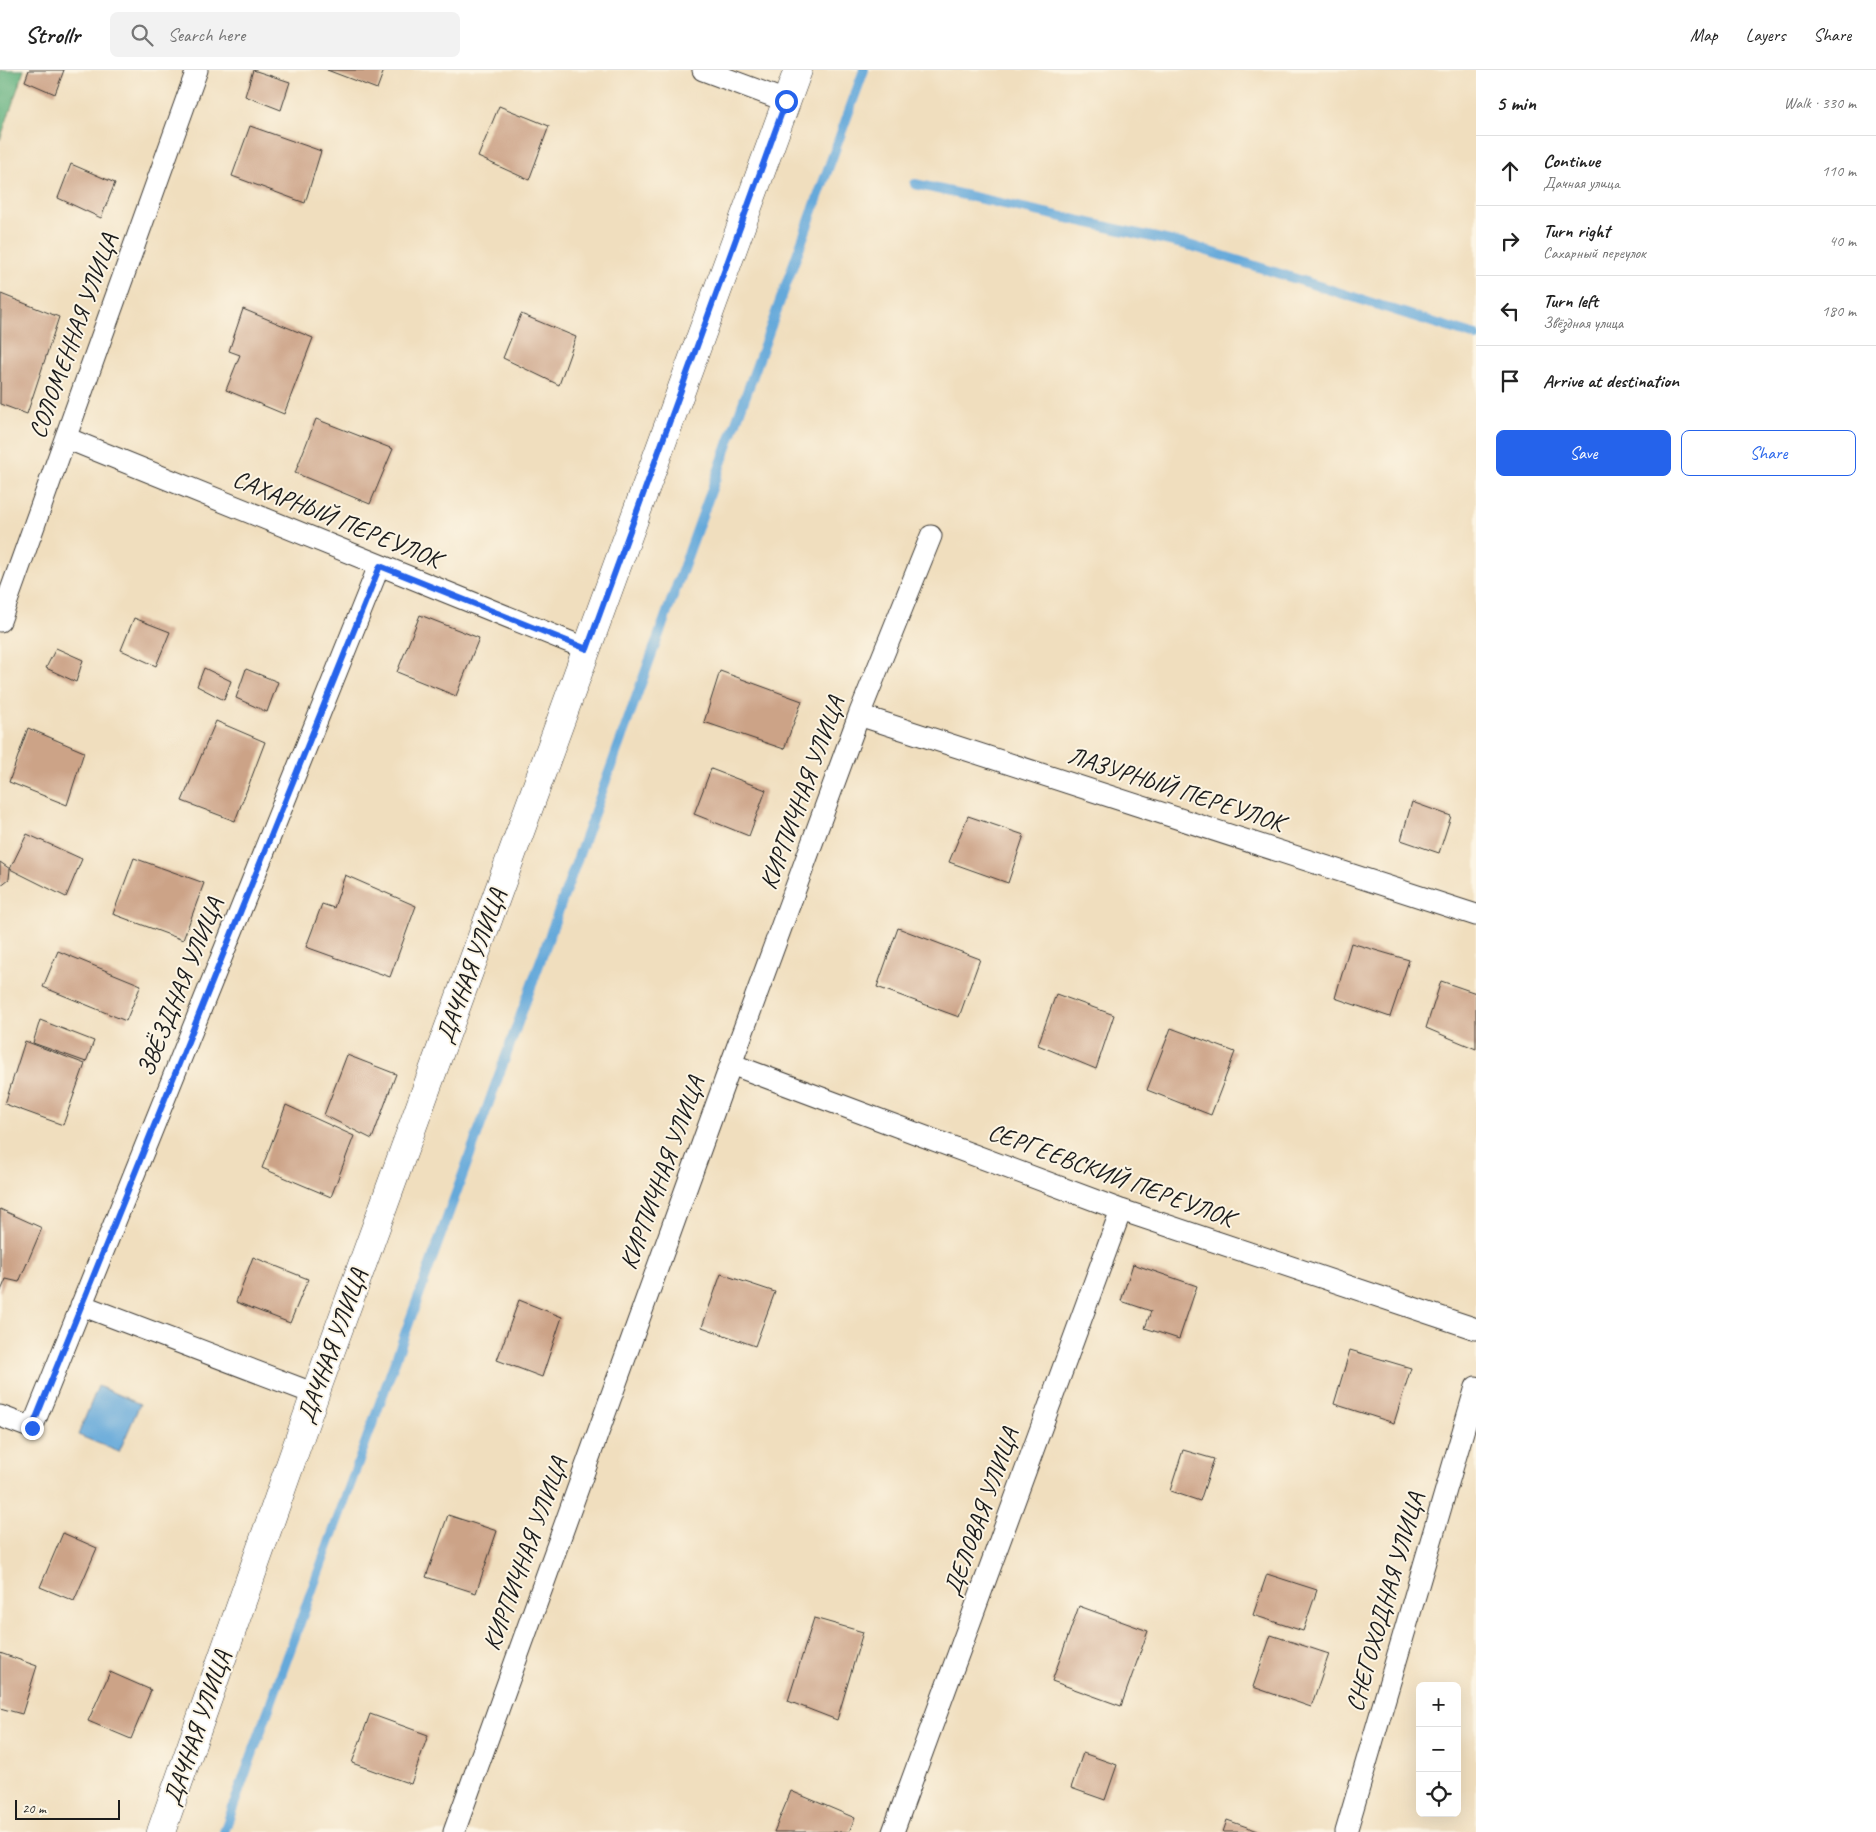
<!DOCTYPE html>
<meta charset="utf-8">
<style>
:root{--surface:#fff;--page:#f2f2f2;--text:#222;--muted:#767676;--line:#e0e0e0;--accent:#2563eb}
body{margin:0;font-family:Caveat,sans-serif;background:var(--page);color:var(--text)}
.controls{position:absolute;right:15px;bottom:15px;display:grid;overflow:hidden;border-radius:8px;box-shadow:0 5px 20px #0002}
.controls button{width:45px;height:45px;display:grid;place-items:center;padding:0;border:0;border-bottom:1px solid var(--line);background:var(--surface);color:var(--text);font:25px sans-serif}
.scale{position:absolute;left:15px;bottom:12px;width:105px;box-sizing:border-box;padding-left:5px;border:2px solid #1c1c1c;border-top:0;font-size:14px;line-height:18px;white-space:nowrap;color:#1c1c1c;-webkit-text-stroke:4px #fcf5e5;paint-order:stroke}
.stop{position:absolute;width:15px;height:15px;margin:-11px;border:4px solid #2563eb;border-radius:50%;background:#fff}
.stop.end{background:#2563eb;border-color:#fff;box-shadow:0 1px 5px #0008}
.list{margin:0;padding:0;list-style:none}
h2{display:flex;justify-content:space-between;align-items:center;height:65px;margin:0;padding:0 20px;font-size:21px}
h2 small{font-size:16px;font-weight:400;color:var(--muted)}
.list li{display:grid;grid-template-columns:32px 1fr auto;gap:15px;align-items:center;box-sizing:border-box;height:70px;padding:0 20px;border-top:1px solid var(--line)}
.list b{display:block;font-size:19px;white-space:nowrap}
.list p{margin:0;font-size:16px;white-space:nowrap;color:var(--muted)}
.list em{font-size:16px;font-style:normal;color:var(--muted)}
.actions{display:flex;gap:10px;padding:15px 20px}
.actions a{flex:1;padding:11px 0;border:1px solid var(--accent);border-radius:8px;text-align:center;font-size:18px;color:var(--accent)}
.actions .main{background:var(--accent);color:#fff}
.icon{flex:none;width:28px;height:28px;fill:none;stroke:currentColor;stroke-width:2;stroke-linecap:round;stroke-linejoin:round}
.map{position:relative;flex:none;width:1476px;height:1762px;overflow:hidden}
header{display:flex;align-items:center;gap:30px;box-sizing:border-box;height:70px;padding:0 25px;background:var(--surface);border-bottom:1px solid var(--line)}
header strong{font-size:24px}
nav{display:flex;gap:28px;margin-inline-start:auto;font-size:18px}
.search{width:350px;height:45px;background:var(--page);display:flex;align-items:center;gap:12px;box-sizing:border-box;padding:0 18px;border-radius:8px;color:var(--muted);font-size:19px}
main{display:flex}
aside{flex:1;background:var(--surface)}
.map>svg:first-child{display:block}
</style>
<header>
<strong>Strollr</strong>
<div class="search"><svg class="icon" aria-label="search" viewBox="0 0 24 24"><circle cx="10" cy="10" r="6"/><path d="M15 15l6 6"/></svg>Search here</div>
<nav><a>Map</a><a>Layers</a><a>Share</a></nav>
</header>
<main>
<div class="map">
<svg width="1476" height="1762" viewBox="0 0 1476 1762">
<rect width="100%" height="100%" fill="#fcf5e5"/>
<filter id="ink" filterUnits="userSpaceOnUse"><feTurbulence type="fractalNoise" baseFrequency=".02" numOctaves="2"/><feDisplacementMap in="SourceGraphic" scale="10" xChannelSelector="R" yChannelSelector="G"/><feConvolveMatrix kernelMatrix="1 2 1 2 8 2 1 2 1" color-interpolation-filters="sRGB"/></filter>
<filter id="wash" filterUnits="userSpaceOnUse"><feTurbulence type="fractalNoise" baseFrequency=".0096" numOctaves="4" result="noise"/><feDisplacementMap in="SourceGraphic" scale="20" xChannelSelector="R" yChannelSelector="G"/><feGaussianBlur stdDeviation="1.12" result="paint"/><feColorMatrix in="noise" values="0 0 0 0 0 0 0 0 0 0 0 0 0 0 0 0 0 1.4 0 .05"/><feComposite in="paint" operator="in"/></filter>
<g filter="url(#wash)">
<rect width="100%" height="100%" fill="#f0debe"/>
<path fill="#5daf7c" stroke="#3c664c" d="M0 0H24L0 70Z"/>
<path fill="#65a9da" stroke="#40627b" d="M98 1316 140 1334 119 1382 78 1365Z"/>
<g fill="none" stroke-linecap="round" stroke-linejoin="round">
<path stroke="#65a9da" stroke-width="10" d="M915 114 1192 176 1476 266
M224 1762 864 0"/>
</g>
<g id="blocks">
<path fill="#cca387" d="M29 0H64L55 24 25 11Z
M253 0 290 12 281 40 245 26Z
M327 0H384L377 19Z
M499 36 549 56 529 110 478 87Z
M250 56 321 81 305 133 232 106Z
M71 94 115 113 101 148 58 128Z
M1 224 59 247 27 344 0 334Z
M243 239 313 268 284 344 226 320 240 285 229 281Z
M521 244 576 267 559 315 503 288Z
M316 349 393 379 370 434 295 403Z
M420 545 479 568 456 626 397 602Z
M134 548 170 562 156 596 121 580Z
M56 578 83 590 76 612 46 598Z
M204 598 231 611 224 630 197 616Z
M246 599 278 612 267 642 236 628Z
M720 601 802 631 784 679 704 652Z
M216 651 265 672 235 751 182 731Z
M28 658 84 682 67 735 9 712Z
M711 699 766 720 749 766 694 744Z
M1412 732 1451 746 1439 783 1401 770Z
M968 746 1024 765 1008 813 949 792Z
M27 764 82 789 66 827 10 799Z
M134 788 204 813 183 870 113 844Z
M0 792 10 799 9 809 0 816Z
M345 805 416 836 390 907 306 877 322 834 334 838Z
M898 858 980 889 959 947 877 917Z
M1351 873 1409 890 1390 947 1335 928Z
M58 881 141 915 126 951 43 917Z
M1441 911 1476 923V979L1426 958Z
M1056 924 1114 945 1096 999 1038 975Z
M40 950 94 971 86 992 33 973Z
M1171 958 1235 982 1211 1045 1147 1020Z
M25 971 85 994 63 1055 5 1034Z
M347 985 396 1004 372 1069 324 1045Z
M286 1035 354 1066 331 1127 262 1098Z
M0 1139 42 1158 19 1212 6 1209 0 1223Z
M253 1187 308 1209 290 1253 236 1232Z
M1133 1194 1197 1216 1179 1269 1145 1258 1151 1241 1121 1231Z
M721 1204 775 1222 755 1276 702 1257Z
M519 1230 562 1247 542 1307 497 1290Z
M1350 1280 1411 1298 1394 1353 1334 1334Z
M1183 1380 1214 1389 1200 1431 1170 1421Z
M448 1445 497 1461 476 1523 426 1507Z
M63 1463 97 1478 74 1531 40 1517Z
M1267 1504 1317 1520 1303 1561 1253 1545Z
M1079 1536 1148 1561 1121 1636 1052 1611Z
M814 1548 863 1562 837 1650 788 1631Z
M1271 1565 1329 1584 1311 1637 1253 1617Z
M0 1583 37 1596 22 1644 0 1638Z
M110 1602 151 1620 131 1669 88 1651Z
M370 1644 428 1665 411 1714 352 1693Z
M1083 1683 1117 1695 1105 1730 1071 1718Z
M791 1721 855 1748 849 1762H774Z
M1227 1750 1261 1762H1223Z"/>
</g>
</g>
<g filter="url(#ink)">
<use href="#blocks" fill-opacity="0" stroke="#3c3934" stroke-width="1"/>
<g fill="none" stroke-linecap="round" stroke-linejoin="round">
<defs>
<path id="lane" d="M703 0 786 31
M66 368 587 579
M0 551 197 0
M859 645 1476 845
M731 994 1121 1140 1476 1259
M81 1235 315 1324
M0 1346 32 1358 379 496
M454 1762 731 994 859 645 931 466
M893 1762 1121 1140
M1346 1762 1476 1317"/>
<path id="street" d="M161 1762 315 1324 798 0"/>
</defs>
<use href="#lane" stroke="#3c3934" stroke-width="23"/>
<use href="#street" stroke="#3c3934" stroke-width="29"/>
<use href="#lane" stroke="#fff" stroke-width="21"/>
<use href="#street" stroke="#fff" stroke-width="28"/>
</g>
</g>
<g fill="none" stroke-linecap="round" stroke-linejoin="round" filter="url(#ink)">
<path stroke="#2563eb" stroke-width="6" d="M32 1358 380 496 587 579 786 31"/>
</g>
<g text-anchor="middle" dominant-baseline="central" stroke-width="4" stroke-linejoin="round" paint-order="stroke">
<g font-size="25" fill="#1c1c1c" stroke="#fcf5e5">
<text transform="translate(73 266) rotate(-70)">СОЛОМЕННАЯ УЛИЦА</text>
<text transform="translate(337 449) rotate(22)">САХАРНЫЙ ПЕРЕУЛОК</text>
<text transform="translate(1176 719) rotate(18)">ЛАЗУРНЫЙ ПЕРЕУЛОК</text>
<text transform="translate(802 723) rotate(-70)">КИРПИЧНАЯ УЛИЦА</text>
<text transform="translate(471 896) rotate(-70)">ДАЧНАЯ УЛИЦА</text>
<text transform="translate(180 917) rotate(-68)">ЗВЁЗДНАЯ УЛИЦА</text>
<text transform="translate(662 1103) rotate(-70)">КИРПИЧНАЯ УЛИЦА</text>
<text transform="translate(1111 1105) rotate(20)">СЕРГЕЕВСКИЙ ПЕРЕУЛОК</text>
<text transform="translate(332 1276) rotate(-70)">ДАЧНАЯ УЛИЦА</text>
<text transform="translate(981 1442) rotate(-70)">ДЕЛОВАЯ УЛИЦА</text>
<text transform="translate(525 1484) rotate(-70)">КИРПИЧНАЯ УЛИЦА</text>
<text transform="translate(1385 1532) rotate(-74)">СНЕГОХОДНАЯ УЛИЦА</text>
<text transform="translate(197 1658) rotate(-71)">ДАЧНАЯ УЛИЦА</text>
</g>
</g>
</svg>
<div class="controls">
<button>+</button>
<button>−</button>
<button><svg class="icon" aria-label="locate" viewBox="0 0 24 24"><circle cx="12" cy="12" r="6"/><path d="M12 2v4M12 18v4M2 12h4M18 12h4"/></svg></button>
</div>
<div class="scale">20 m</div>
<div class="stop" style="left:786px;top:31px"></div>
<div class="stop end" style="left:32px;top:1358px"></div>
</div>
<aside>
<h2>5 min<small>Walk · 330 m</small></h2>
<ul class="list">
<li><svg class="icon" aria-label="ahead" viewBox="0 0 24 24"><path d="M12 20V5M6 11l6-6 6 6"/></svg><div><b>Continue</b><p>Дачная улица</p></div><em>110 m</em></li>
<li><svg class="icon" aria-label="right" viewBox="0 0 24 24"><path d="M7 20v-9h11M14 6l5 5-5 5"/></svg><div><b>Turn right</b><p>Сахарный переулок</p></div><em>40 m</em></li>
<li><svg class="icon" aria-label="left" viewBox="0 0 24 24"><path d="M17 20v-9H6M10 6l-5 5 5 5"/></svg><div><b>Turn left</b><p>Звёздная улица</p></div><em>180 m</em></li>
<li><svg class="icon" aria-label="arrive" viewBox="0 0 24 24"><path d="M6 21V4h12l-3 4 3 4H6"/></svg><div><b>Arrive at destination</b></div></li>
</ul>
<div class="actions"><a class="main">Save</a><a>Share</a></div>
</aside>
</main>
